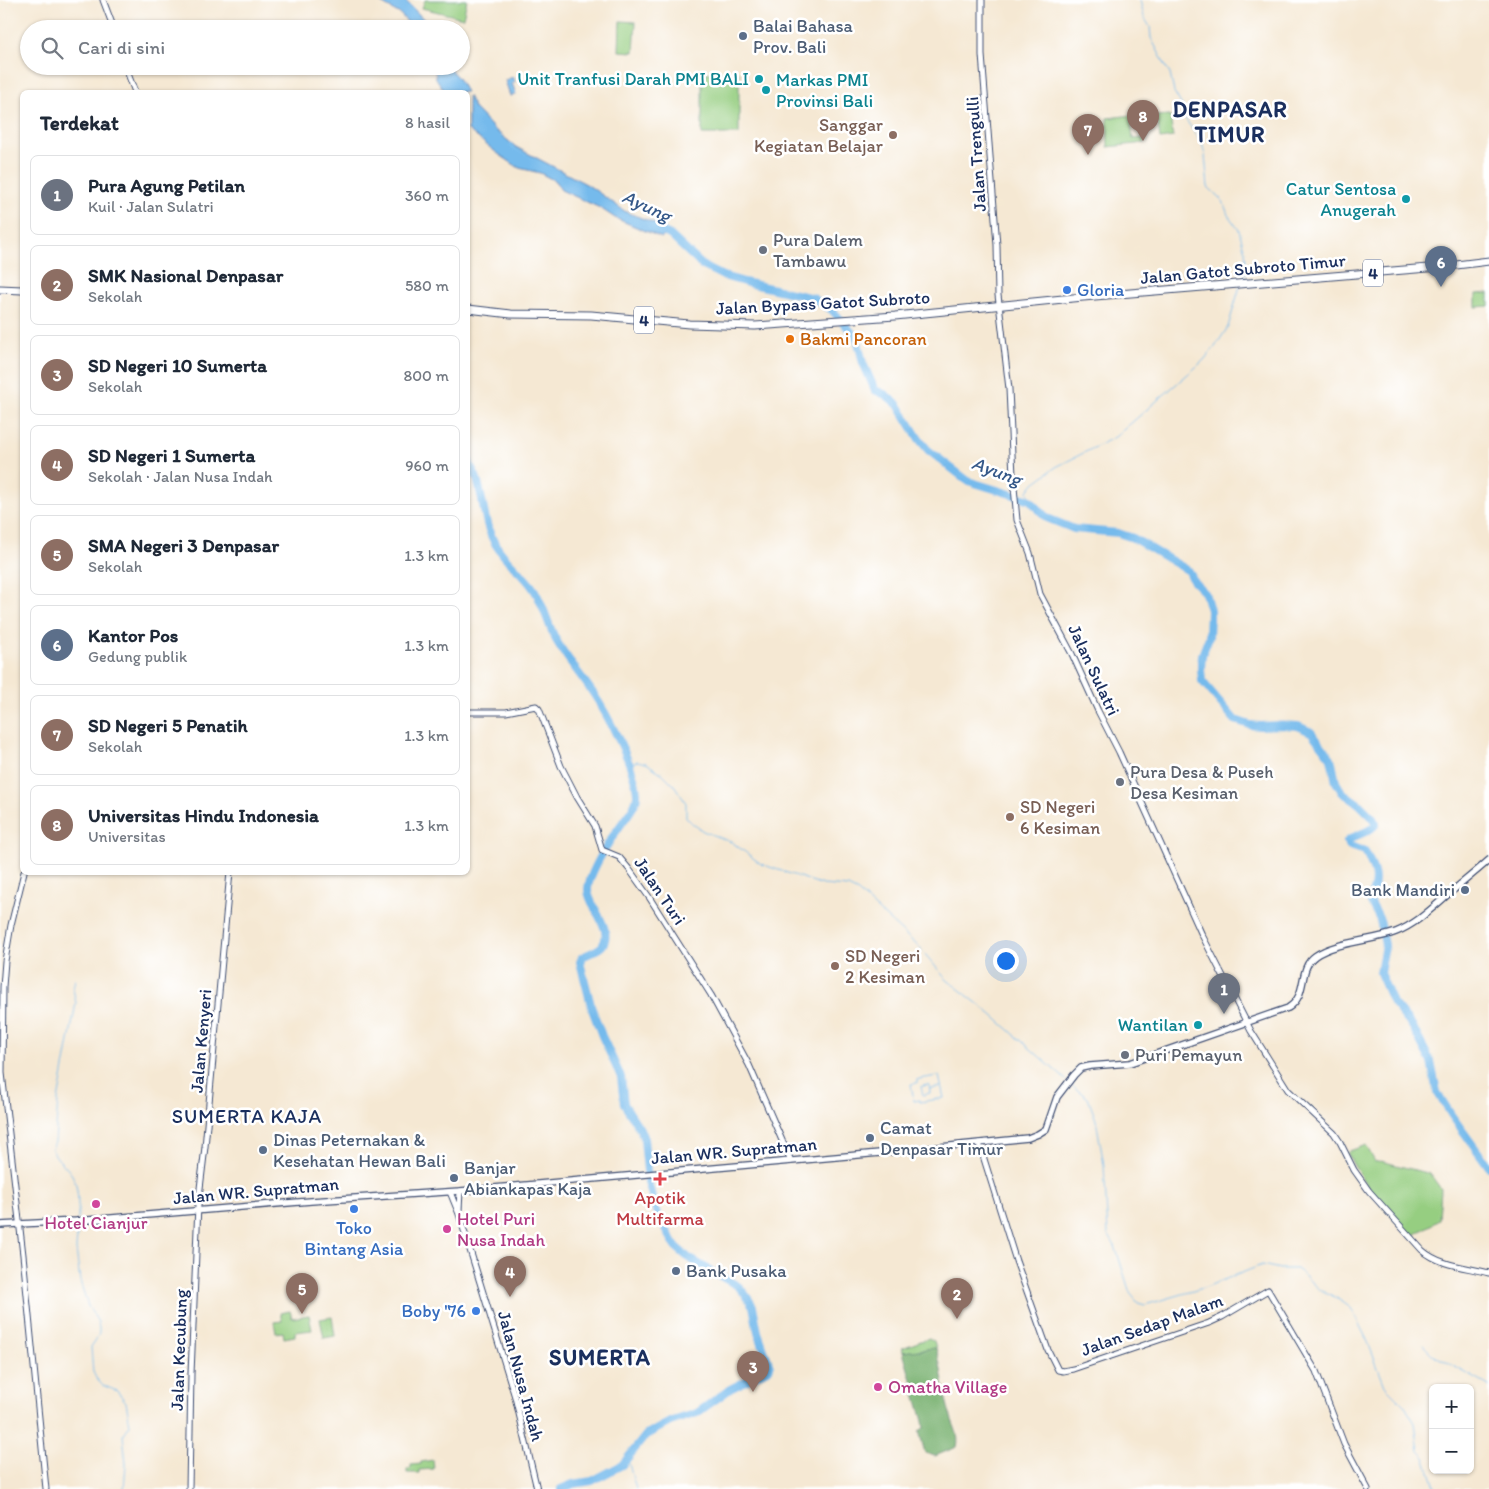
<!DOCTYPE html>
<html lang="id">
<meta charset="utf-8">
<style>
:root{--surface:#fff;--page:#f2f2f3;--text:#1f2937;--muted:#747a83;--line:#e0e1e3;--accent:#c8321e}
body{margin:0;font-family:Itim,sans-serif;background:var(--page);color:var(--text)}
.controls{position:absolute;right:15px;bottom:15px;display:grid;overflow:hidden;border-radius:8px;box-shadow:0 1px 4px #0004}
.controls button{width:45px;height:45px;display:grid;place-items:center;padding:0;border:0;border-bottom:1px solid var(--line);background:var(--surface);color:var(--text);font:25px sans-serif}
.you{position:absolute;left:1005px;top:960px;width:18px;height:18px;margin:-12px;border:4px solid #fff;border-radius:50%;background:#1a73e8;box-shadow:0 0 0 8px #1a73e833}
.badge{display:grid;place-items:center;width:32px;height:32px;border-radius:50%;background:var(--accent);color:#fff;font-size:16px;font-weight:700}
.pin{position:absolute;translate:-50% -41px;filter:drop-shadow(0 1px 2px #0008)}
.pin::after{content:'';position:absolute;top:26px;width:18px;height:15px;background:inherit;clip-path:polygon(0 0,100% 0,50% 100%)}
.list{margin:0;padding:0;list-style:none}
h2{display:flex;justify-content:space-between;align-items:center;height:65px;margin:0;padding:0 20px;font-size:21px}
h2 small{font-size:16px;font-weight:400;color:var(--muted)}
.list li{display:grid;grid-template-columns:32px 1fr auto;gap:15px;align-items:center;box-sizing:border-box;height:80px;margin:0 10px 10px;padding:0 10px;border:1px solid var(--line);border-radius:8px}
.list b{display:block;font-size:19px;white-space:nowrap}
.list p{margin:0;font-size:16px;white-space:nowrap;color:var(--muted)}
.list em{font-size:16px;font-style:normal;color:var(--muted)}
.icon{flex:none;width:28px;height:28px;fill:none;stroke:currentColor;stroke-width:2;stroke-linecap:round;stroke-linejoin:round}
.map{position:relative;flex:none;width:1489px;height:1489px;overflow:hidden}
.search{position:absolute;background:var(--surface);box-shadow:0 1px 4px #0004;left:20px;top:20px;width:450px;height:55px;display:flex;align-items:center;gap:12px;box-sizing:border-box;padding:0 18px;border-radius:28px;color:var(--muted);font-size:19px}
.panel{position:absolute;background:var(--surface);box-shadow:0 1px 4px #0004;left:20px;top:90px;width:450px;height:785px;border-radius:8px}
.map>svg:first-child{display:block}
</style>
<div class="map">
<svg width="1489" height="1489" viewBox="0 0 1489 1489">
<rect width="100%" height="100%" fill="#fff"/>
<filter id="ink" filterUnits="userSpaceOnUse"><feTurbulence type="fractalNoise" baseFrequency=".02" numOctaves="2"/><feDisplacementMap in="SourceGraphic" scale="10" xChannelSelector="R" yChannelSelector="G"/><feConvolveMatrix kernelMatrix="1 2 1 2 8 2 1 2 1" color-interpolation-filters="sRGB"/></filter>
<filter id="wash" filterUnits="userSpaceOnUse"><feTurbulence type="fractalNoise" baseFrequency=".0096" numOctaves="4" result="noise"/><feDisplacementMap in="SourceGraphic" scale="20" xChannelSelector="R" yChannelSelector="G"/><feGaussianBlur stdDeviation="1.12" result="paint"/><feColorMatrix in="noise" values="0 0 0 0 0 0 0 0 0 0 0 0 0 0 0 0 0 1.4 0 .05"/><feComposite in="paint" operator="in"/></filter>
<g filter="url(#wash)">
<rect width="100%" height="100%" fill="#f5e8d3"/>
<path fill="#96ce81" stroke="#587e70" d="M425 0H467L463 18 422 8Z
M620 21 636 22 634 52 619 51Z
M739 72V134H702V73Z
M1151 113 1152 118 1131 121 1133 139 1144 138 1145 143 1108 147 1107 118Z
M1170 115 1173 137 1160 139 1157 116Z
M1489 293V306L1476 307V294Z
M1366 1145 1375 1162 1381 1161 1430 1174 1441 1189 1439 1220 1411 1237C1387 1210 1362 1185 1347 1152Z
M290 1311 292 1318 309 1315 312 1330 295 1332V1336L284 1338 283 1332 276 1333 274 1322 282 1321 280 1313Z
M332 1317 335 1336 324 1338 320 1319Z
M929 1338 934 1341 936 1348 903 1352 902 1348Z
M433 1460 434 1469 419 1470V1473H407V1469H411V1465L421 1464V1462Z"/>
<path fill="#78b16f" stroke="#4a7066" d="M936 1348C943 1371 943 1395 951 1417 954 1427 960 1436 957 1447L935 1456 925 1453 919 1431 924 1428 923 1421 903 1352Z"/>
<path fill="#75baec" stroke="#4874a5" d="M376 0H405L433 29H417L414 26 412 27 400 14Z
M434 66H447L458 78 466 92H445L436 78Z
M513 77 515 82 512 83 516 94 510 96 505 80Z
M468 96 474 108 495 130 516 147 588 185 626 212 652 222 668 231 662 238 615 218 600 208 561 190 555 181 540 173 519 168 497 153 468 130Z"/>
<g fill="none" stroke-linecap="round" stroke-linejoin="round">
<path stroke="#75baec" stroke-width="1" d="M1140 0 1144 17 1150 27 1151 38 1170 74 1174 92 1184 109 1186 120 1202 143 1205 155 1208 187 1223 201 1228 215 1239 230 1245 252 1247 270 1243 280
M1030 500 1028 491 1034 483 1056 467 1115 437 1203 361 1215 347 1228 327 1240 286
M630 765 637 761 646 763 663 774 674 785 686 803V817L693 824 703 831 733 843 761 864 823 885 848 887 858 892 919 947 946 979 991 1014 1066 1080
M75 979 73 989 76 1003 58 1100 55 1142 52 1149C56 1160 66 1165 72 1175 79 1185 78 1207 78 1219
M939 1076 944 1098 920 1102V1100L914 1101 911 1084 917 1083V1080Z
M929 1085 930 1093 923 1095 921 1087Z
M1071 1085 1088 1098 1096 1120 1104 1165 1108 1234 1115 1246 1130 1293 1138 1303 1145 1305 1203 1288 1262 1265 1280 1269H1296L1300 1272 1320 1290 1335 1297 1351 1308 1367 1340 1385 1386 1404 1405 1415 1423 1419 1451 1425 1457 1436 1489
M930 1089 941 1087
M78 1223 76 1249 80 1281 88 1306 98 1322 99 1329V1334L91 1347 93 1372 96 1378 102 1385 117 1391 126 1402 130 1425 123 1435 126 1464 124 1489
M1423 1345 1432 1354 1489 1386
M627 1457 636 1489"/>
<path stroke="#75baec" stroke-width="8" d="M657 229 670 235 703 266 723 276 744 282 813 298 833 311 857 338 863 363 875 390 886 395 898 405 919 439 928 450 968 481 1030 500 1047 518 1074 529 1118 533 1133 538 1189 571 1194 582 1205 593 1210 610 1209 637 1202 655 1201 669 1202 681 1235 720 1250 725 1260 726 1282 725 1298 726 1311 732 1331 758 1336 782 1342 792 1359 804 1372 817 1376 824C1369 834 1356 833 1347 842L1350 846 1365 851C1374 868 1380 882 1369 899L1380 920 1385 945 1380 973 1393 1003 1412 1026 1431 1062 1437 1092 1452 1116 1489 1167
M468 459C470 465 473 470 476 476 484 498 483 525 496 545 506 562 522 572 533 588 542 600 548 625 556 640 566 658 581 675 593 693 607 714 635 767 637 793 638 805 624 819 618 829 609 841 588 875 588 890 588 906 615 929 602 946 597 951 588 954 582 957L580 962 592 1009 602 1036 621 1077 624 1104 640 1129 644 1139 648 1182 657 1214 676 1247 690 1259 738 1286 745 1294 753 1306 758 1332 770 1366 769 1369 730 1389 697 1413 670 1422 646 1435 622 1465 592 1481 573 1484 561 1489"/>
</g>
</g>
<g filter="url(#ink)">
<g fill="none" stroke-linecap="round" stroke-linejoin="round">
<defs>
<path id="secondary" d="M103 0 114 29
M982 0V55L997 245 998 295 1009 389 1013 476 1017 520 1030 553 1040 594 1072 654 1098 711 1119 752 1202 935 1251 1031 1288 1090 1334 1133 1340 1142 1354 1170 1369 1191 1422 1250C1440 1266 1467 1267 1489 1273
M125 66 135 92
M468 712H506L536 706 539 709 561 766 577 797 595 826 602 850 619 857 629 869 649 897 711 995 749 1065 791 1161
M24 872 11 925 5 961 3 987 2 1073 23 1255 46 1489
M979 1143 1016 1261 1048 1350 1058 1370 1063 1371 1073 1369 1209 1323 1222 1317 1268 1290 1316 1371 1344 1444 1368 1489
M450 1192 459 1214 515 1397 537 1489
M459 1211 460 1191
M189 1489 191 1374 198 1205 205 1147 230 872"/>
<path id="primary" d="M0 1225 76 1221 311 1201 460 1191 891 1152 1028 1138 1038 1134 1046 1129 1057 1097 1074 1075 1081 1068 1090 1066 1130 1063 1288 1008C1309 995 1297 969 1315 956 1334 942 1373 941 1396 932 1418 923 1433 907 1451 892 1464 881 1477 871 1489 860"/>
<path id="highway" d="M0 289 22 290
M468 309 511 314 591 315 689 324 755 326 895 316 1083 297 1440 267 1489 261"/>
</defs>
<use href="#secondary" stroke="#3c4b70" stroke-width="7"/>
<use href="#primary" stroke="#3c4b70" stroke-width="8"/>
<use href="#highway" stroke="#3c4b70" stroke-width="9"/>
<use href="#secondary" stroke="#fff" stroke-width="5"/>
<use href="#primary" stroke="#fff" stroke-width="5.5"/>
<use href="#highway" stroke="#fff" stroke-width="7"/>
</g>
</g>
<g fill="#5c6f8a" stroke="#fff" stroke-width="2">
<circle cx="743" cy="36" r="5"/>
<circle cx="1465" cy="890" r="5"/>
<circle cx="870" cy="1138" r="5"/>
<circle cx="263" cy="1150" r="5"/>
<circle cx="454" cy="1178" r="5"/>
<circle cx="676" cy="1271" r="5"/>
</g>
<g fill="#0f9aa8" stroke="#fff" stroke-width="2">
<circle cx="759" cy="79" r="5"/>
<circle cx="766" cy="90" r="5"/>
<circle cx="1406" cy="199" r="5"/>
<circle cx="1198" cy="1025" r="5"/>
</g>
<g fill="#8d6e63" stroke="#fff" stroke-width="2">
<circle cx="893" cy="135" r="5"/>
<circle cx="1010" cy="817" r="5"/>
<circle cx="835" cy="966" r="5"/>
</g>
<g fill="#6b7280" stroke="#fff" stroke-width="2">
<circle cx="763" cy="250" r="5"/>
<circle cx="1120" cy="782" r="5"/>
<circle cx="1125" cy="1055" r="5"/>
</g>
<g fill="#3f7fe0" stroke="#fff" stroke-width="2">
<circle cx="1067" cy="290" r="5"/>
<circle cx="354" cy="1209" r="5"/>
<circle cx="476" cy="1311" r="5"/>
</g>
<circle fill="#e8710a" stroke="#fff" stroke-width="2" cx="790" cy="339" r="5"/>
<path fill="#e0444e" stroke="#fff" stroke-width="2" d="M657.5 1171.5h5v5h5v5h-5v5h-5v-5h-5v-5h5z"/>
<g fill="#d1479c" stroke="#fff" stroke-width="2">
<circle cx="96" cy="1204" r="5"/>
<circle cx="447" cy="1229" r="5"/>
<circle cx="878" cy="1387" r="5"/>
</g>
<g text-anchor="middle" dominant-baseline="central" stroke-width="5" stroke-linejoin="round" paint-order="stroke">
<g fill="#fff" stroke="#5f6d8e" stroke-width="1">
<rect x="1363" y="259.5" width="20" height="27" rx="4"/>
<rect x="634" y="306.5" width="20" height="27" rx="4"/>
</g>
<g font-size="16" font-weight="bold" fill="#1b2f5e">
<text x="1373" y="273">4</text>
<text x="644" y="320">4</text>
</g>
<g font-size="18" fill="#4e5e75" stroke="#fff" text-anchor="start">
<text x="753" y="26">Balai Bahasa<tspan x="753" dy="21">Prov. Bali</tspan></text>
<text x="1455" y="890" text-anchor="end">Bank Mandiri</text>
<text x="880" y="1128">Camat<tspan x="880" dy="21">Denpasar Timur</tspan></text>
<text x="273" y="1140">Dinas Peternakan &amp;<tspan x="273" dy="21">Kesehatan Hewan Bali</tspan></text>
<text x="464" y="1168">Banjar<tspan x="464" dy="21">Abiankapas Kaja</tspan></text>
<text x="686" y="1271">Bank Pusaka</text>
</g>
<g font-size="18" fill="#0d838f" stroke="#fff" text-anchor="end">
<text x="749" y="79">Unit Tranfusi Darah PMI BALI</text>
<text x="776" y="80" text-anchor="start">Markas PMI<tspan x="776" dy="21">Provinsi Bali</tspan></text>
<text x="1396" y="189">Catur Sentosa<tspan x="1396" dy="21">Anugerah</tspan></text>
<text x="1188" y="1025">Wantilan</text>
</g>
<g font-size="18" fill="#785e54" stroke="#fff" text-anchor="start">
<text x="883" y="125" text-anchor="end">Sanggar<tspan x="883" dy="21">Kegiatan Belajar</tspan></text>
<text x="1020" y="807">SD Negeri<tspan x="1020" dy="21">6 Kesiman</tspan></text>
<text x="845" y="956">SD Negeri<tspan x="845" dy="21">2 Kesiman</tspan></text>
</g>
<g font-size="18" fill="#1b2f5e" stroke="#fff">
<text transform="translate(976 154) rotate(-94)">Jalan Trengulli</text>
<text transform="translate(1243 269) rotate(-5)">Jalan Gatot Subroto Timur</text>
<text transform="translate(823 303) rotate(-3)">Jalan Bypass Gatot Subroto</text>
<text transform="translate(1094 670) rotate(65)">Jalan Sulatri</text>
<text transform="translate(660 891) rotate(56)">Jalan Turi</text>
<text transform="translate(201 1041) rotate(-85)">Jalan Kenyeri</text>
<text transform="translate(734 1151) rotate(-5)">Jalan WR. Supratman</text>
<text transform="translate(256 1191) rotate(-5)">Jalan WR. Supratman</text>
<text transform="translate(1152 1325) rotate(-20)">Jalan Sedap Malam</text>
<text transform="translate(179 1350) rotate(-88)">Jalan Kecubung</text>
<text transform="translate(521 1376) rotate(75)">Jalan Nusa Indah</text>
</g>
<g font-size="18" fill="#5b616d" stroke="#fff" text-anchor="start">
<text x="773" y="240">Pura Dalem<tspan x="773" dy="21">Tambawu</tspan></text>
<text x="1130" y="772">Pura Desa &amp; Puseh<tspan x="1130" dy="21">Desa Kesiman</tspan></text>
<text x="1135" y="1055">Puri Pemayun</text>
</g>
<g font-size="18" fill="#366cbe" stroke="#fff" text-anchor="start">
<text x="1077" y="290">Gloria</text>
<text x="354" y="1228" text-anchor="middle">Toko<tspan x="354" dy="21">Bintang Asia</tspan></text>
<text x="466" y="1311" text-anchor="end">Boby '76</text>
</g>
<g font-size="18" fill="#c56008" stroke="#fff" text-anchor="start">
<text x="800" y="339">Bakmi Pancoran</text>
</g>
<g font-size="18" fill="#be3a42" stroke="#fff">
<text x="660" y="1198">Apotik<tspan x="660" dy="21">Multifarma</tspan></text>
</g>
<g font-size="18" fill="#b23c85" stroke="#fff" text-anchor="start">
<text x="457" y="1219">Hotel Puri<tspan x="457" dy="21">Nusa Indah</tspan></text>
<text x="96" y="1223" text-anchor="middle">Hotel Cianjur</text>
<text x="888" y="1387">Omatha Village</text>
</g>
<g font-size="19" font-style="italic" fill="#365989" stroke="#fff">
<text transform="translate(647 206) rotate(25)">Ayung</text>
<text transform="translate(997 471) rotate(21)">Ayung</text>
</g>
<g font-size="20" letter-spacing="1" fill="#1b2f5e" stroke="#fff">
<text x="247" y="1116">SUMERTA KAJA</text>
</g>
<g font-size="22" font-weight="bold" letter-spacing="1" fill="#1b2f5e" stroke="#fff">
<text x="1230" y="109">DENPASAR<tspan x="1230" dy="25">TIMUR</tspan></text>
<text x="600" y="1357">SUMERTA</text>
</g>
</g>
</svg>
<div class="controls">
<button>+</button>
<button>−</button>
</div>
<div class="you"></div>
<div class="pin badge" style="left:1224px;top:1014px;background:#6b7280">1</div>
<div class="pin badge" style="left:957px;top:1319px;background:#8d6e63">2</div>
<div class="pin badge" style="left:753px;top:1392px;background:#8d6e63">3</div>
<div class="pin badge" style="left:510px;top:1297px;background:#8d6e63">4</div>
<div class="pin badge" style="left:302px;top:1314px;background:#8d6e63">5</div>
<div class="pin badge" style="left:1441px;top:287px;background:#5c6f8a">6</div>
<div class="pin badge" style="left:1088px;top:155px;background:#8d6e63">7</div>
<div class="pin badge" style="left:1143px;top:141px;background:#8d6e63">8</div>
<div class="search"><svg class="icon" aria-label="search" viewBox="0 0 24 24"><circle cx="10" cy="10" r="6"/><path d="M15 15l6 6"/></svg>Cari di sini</div>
<section class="panel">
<h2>Terdekat<small>8 hasil</small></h2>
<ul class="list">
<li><span class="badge" style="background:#6b7280">1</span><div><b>Pura Agung Petilan</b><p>Kuil · Jalan Sulatri</p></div><em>360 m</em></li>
<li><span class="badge" style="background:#8d6e63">2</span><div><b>SMK Nasional Denpasar</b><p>Sekolah</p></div><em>580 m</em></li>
<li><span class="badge" style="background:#8d6e63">3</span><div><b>SD Negeri 10 Sumerta</b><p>Sekolah</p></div><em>800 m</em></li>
<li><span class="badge" style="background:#8d6e63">4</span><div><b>SD Negeri 1 Sumerta</b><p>Sekolah · Jalan Nusa Indah</p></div><em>960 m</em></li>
<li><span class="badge" style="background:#8d6e63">5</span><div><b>SMA Negeri 3 Denpasar</b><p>Sekolah</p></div><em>1.3 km</em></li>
<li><span class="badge" style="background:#5c6f8a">6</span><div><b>Kantor Pos</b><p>Gedung publik</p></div><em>1.3 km</em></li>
<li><span class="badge" style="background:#8d6e63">7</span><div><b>SD Negeri 5 Penatih</b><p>Sekolah</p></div><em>1.3 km</em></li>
<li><span class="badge" style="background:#8d6e63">8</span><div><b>Universitas Hindu Indonesia</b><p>Universitas</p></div><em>1.3 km</em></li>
</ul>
</section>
</div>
